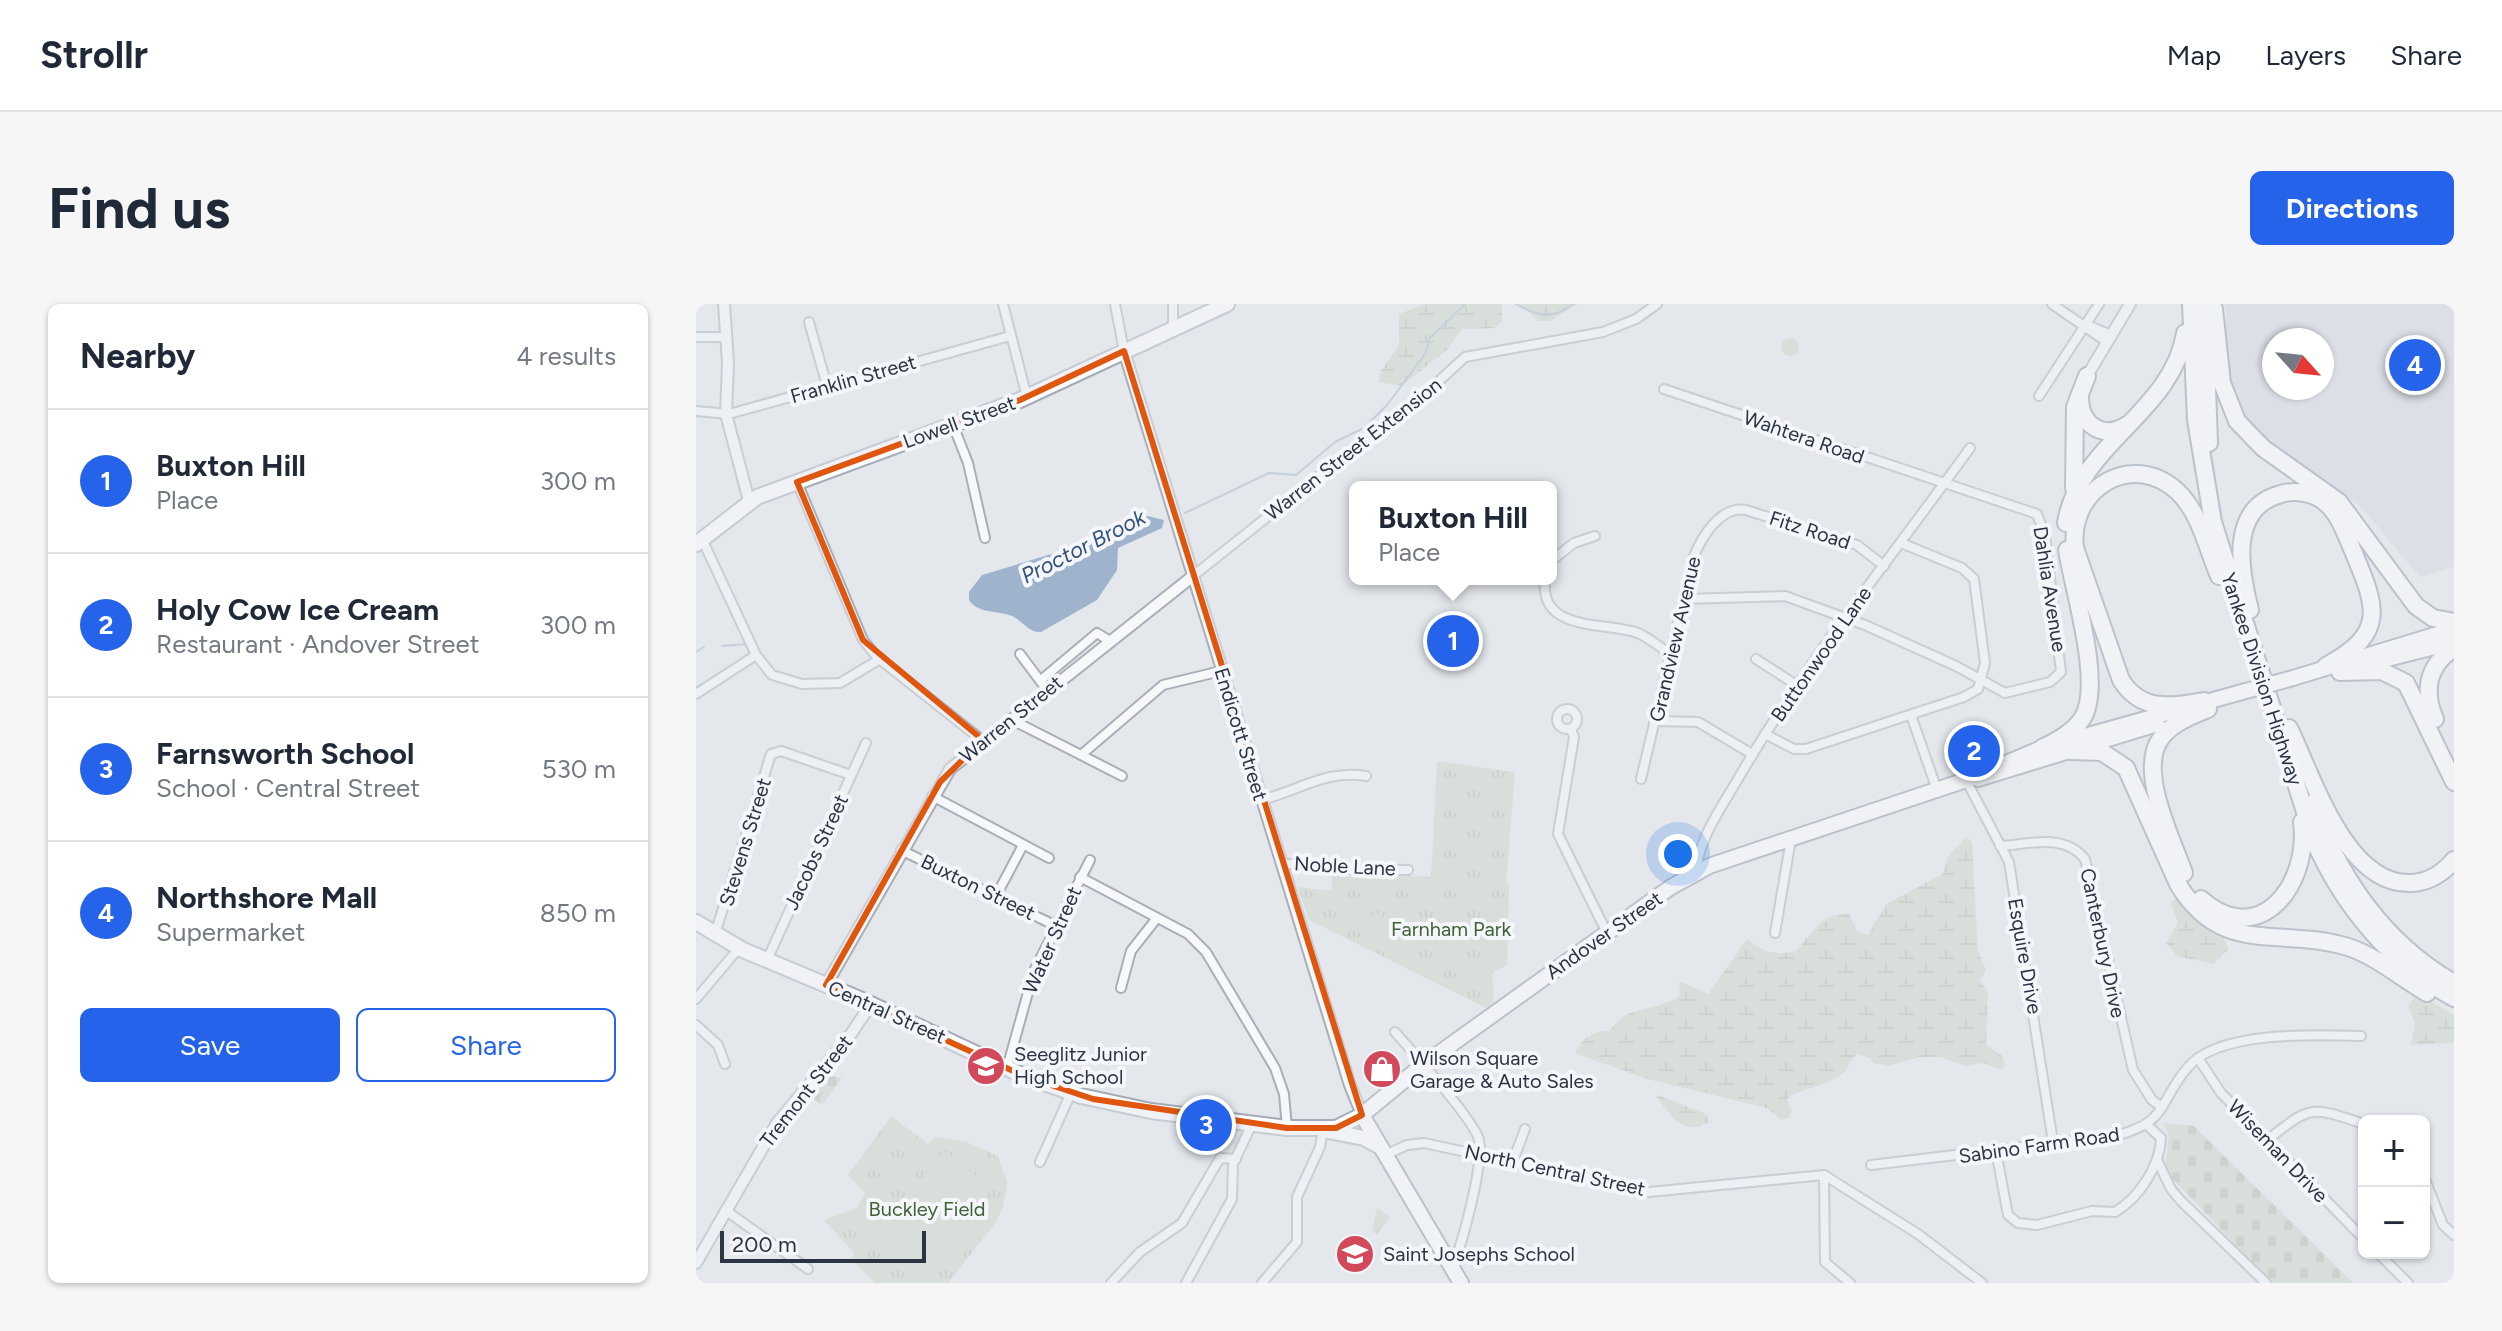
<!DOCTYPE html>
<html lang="en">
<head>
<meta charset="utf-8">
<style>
  body { margin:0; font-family:Figtree,sans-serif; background:#f6f6f7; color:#1f2937 }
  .controls { position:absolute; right:24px; bottom:24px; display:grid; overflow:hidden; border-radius:12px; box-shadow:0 2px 6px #0004 }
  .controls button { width:72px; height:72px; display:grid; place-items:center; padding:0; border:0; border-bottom:2px solid #e0e1e3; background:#fff; color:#1f2937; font:40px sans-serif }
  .compass { position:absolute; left:1566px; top:24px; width:72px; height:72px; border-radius:50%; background:#fff; box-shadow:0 2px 6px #0004; rotate:117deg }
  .scale { position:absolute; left:24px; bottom:20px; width:206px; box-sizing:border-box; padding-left:8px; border:4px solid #2b3445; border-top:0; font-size:22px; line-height:28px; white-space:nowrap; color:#2b3445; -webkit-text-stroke:6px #f4f6f9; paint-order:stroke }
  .you { position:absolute; left:982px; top:550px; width:28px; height:28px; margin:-20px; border:6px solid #fff; border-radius:50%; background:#1a73e8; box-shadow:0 0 0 12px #1a73e833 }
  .badge { display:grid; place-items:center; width:52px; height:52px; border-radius:50%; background:#2563eb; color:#fff; font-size:26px; font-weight:700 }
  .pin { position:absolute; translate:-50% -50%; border:4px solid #fff; box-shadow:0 2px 8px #0006 }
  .popup { position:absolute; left:653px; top:177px; width:208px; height:104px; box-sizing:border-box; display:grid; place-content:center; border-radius:12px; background:#fff; filter:drop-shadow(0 2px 6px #0005); font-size:26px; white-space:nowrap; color:#747a83 }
  .popup b { font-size:30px; color:#1f2937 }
  .popup::after { content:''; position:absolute; left:50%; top:100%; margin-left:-16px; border:16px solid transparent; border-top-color:#fff }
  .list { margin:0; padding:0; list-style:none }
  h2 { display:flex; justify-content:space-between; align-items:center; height:104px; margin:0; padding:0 32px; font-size:34px }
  h2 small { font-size:26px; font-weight:400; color:#747a83 }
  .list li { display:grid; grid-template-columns:52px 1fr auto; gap:24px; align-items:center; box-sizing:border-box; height:144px; padding:0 32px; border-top:2px solid #e0e1e3 }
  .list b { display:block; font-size:30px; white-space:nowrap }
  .list p { margin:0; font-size:26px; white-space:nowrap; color:#747a83 }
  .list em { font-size:26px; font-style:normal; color:#747a83 }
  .actions { display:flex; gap:16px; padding:24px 32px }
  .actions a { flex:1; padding:18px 0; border:2px solid #2563eb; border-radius:12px; text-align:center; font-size:28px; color:#2563eb }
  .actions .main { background:#2563eb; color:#fff }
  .map { position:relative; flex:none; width:1758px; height:979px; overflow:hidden; border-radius:12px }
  header { display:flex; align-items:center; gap:48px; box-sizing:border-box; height:112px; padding:0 40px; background:#fff; border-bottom:2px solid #e0e1e3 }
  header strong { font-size:38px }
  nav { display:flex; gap:44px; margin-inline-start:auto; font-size:28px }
  .intro { display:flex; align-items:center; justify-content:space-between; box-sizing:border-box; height:192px; padding:0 48px }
  h1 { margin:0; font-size:56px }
  .button { padding:20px 36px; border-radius:12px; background:#2563eb; color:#fff; font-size:28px; font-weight:700 }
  main { display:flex; gap:48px; padding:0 48px }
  aside { flex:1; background:#fff; border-radius:12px; box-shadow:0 2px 6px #0004 }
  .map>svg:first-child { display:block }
  .built { fill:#d2d6de; fill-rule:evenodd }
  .grass { fill:url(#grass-tufts) }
  .wetland { fill:url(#wetland-marsh) }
  .cemetery { fill:url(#cemetery-stones) }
  .pitch { fill:#c9d6c5 }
  .water { fill:#9fb4cc }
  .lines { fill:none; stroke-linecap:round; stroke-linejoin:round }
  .stream { stroke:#9fb4cc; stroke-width:2 }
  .minor-casing { stroke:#a9aeb7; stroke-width:12 }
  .tertiary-casing { stroke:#a9aeb7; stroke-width:14 }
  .primary-casing { stroke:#a3abb8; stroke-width:18 }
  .trunk-casing { stroke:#8b94a3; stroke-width:18 }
  .motorway-casing { stroke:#8b94a3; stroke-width:20 }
  .minor { stroke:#f7f8fa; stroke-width:8 }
  .tertiary { stroke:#f7f8fa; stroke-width:10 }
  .primary { stroke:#fff; stroke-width:14 }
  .trunk { stroke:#fff; stroke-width:14 }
  .motorway { stroke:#fff; stroke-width:16 }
  .trunk-bridge-casing { stroke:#8b94a3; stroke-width:18; stroke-linecap:butt }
  .trunk-bridge { stroke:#fff; stroke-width:14 }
  .marked { fill:none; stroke:#df570f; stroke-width:6; stroke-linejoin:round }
  .labels { text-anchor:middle; stroke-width:8; stroke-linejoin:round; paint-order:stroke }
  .street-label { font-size:20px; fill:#2b3445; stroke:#f4f6f9 }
  .park-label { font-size:20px; fill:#3f6138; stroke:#f4f6f9 }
  .poi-label { font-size:20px; fill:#2b3445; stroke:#f4f6f9; text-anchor:start }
  .water-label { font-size:22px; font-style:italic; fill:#34527a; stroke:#f4f6f9 }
</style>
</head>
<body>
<header>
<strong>Strollr</strong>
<nav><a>Map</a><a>Layers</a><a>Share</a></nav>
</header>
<div class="intro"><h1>Find us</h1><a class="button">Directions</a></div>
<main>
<aside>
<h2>Nearby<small>4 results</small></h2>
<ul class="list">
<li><span class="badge">1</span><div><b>Buxton Hill</b><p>Place</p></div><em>300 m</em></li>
<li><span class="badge">2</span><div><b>Holy Cow Ice Cream</b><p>Restaurant · Andover Street</p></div><em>300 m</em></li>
<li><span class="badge">3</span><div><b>Farnsworth School</b><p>School · Central Street</p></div><em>530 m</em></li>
<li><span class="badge">4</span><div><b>Northshore Mall</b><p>Supermarket</p></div><em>850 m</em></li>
</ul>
<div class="actions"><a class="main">Save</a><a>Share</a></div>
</aside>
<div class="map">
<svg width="1758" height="979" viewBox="0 0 1758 979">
  <defs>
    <pattern id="grass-tufts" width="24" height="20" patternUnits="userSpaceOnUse" patternTransform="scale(2)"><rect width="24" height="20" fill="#c9d6c5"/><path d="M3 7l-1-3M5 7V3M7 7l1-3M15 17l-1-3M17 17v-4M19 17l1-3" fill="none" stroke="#adb8ab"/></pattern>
    <pattern id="wetland-marsh" width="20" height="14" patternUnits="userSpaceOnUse" patternTransform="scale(2)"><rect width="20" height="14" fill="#c9d6c5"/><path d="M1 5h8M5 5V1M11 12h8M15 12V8" fill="none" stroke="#adb8ab"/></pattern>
    <pattern id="cemetery-stones" width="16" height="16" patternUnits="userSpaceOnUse" patternTransform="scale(2)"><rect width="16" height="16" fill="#c9d6c5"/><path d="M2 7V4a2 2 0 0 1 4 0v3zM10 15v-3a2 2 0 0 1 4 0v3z" fill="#adb8ab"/></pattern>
  </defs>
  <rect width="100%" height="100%" fill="#e4e7ec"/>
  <!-- built -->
  <path class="built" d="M1530,0H1758V263L1724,273L1664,202L1554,122L1540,97L1530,66ZM1578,36H1626V84H1578Z"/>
  <!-- grass -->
  <g class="grass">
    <path d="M741,457L819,468L810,580H813L811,661L796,669L798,699L790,704L613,616L602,583L635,587L637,568L735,573Z"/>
    <path d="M195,812L232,840L239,833L271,838L302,852L311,878L307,903L300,918L252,979H179L155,955L159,950L128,916L161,904L169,889L152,871Z"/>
    <path d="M681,904L694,913L681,930L676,927Z"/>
  </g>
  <!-- wetland -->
  <g class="wetland">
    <path d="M728,0H806V17L799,24L766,25L751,46L705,82L683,78L684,68L703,41V10Z"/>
    <path d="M823,0H882L854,17H843Z"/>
    <path d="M1271,532L1276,539L1282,647L1290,666L1284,677L1292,688L1290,740L1306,752L1309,760L1306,766L1287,759L1269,762L1245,753H1223L1193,762L1177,759L1174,754L1162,750C1153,755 1153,765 1146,770C1130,783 1101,785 1091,795L1096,807L1092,814L1085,816L1071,804L951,775L879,749C886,734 897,726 914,727C930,699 962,709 984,691L983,677L1012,690L1051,635C1068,648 1077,652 1100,647C1117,629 1125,608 1153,610L1161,627L1172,631L1190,600L1247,570L1252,552Z"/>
    <path d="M1480,594L1526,630L1533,645L1517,660L1481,652L1470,639L1482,619L1475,599Z"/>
    <path d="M1722,690L1758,711V739L1715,741L1719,719L1712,702Z"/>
    <path d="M962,791L1012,811L1013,818C985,833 976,811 960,793Z"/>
  </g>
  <!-- cemetery -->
  <g class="cemetery">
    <path d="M130,771L146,774L126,801L113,791Z"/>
    <path d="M1467,819L1498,822L1657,979H1576L1469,867L1473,831Z"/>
  </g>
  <!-- pitch -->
  <g class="pitch">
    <circle cx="1094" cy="43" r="9"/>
    <path d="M685,610L686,624L659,627L657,613Z"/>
    <path d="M248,847L296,884L225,977L177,940Z"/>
  </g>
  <!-- water -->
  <path class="water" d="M452,212L468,216L466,224L422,244L421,266L401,296L345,328C333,329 327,317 316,312C301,306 282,310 273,296V288L286,271L392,239Z"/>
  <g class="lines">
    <!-- stream -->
    <g class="stream">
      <path d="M820,0C842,12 855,17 877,0"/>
      <path d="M489,209L573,169L600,171L639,138L668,124L691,101L730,49L733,35L769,0"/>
      <path d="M26,342L50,340"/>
      <path d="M0,348L8,343"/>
    </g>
    <!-- minor casing -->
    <g class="minor-casing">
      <g id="minor">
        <path d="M307,0L331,93"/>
        <path d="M419,0L428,47"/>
        <path d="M477,0V24"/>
        <path d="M1356,0L1411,38"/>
        <path d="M113,18L131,82"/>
        <path d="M1391,21L1415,31"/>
        <path d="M0,33H30"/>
        <path d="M968,85L1341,210L1349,231L1365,368L1354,378L1309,389L1260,362L1169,321L1089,292L987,295"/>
        <path d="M1343,92L1403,0"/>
        <path d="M0,107L33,110L314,32"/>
        <path d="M257,121L272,159L289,234"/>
        <path d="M101,178L167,336L181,353L287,437"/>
        <path d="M6,235L60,351L76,371L106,380L144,379L184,355"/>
        <path d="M855,257L878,239L899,232"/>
        <path d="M497,272L683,124L718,100L769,53L907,28L940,15L961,0"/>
        <path d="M849,275C843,329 908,317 942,329C953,334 964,343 974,350"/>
        <path d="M324,350L351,386"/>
        <path d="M1060,355L1102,382"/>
        <path d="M345,376L401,329L414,337"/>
        <path d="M0,390L60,351"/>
        <circle cx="871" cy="415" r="10"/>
        <path d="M1215,411L1241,486"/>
        <path d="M314,415L385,451L467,381L525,367"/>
        <path d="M960,417L1002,418L1056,450"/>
        <path d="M875,425L878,433L862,530L911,629"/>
        <path d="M1069,430L1098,445H1110L1268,393L1282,385L1289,359L1278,275L1266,264L1205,239"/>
        <path d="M385,451L426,472"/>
        <path d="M945,475L997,255C1005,233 1025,201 1050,206L1161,241L1188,262"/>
        <path d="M1270,476L1313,558L1357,838"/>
        <path d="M236,492L353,554"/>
        <path d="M565,496C602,487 631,465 670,472"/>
        <path d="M1304,542C1335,540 1368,529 1389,555L1437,766L1456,796L1466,803"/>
        <path d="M205,546L358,621"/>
        <path d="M585,559L638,565L712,566"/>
        <path d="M1000,569C1002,537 1023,507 1039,480C1107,362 1194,255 1274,144"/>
        <path d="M384,573L492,630L510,648L579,764L588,790L591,824"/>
        <path d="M300,592L327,541"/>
        <path d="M1079,629L1095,535"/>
        <path d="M19,630L75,450L85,447L155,471"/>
        <path d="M71,656L170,439"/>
        <path d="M425,684L435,647L461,614"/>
        <path d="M0,695L43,644"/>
        <path d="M0,721L22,741L29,760"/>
        <path d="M699,728C715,746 779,817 783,836C788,862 766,938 757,964"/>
        <path d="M1502,754L1525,789L1668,935"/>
        <path d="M311,764L338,667L394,556"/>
        <path d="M1570,837C1615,802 1612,801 1668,820"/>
        <path d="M1300,847L1312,911L1322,919L1341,921L1396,907L1419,908C1443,894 1464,862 1465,834L1451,821"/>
        <path d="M689,851L711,841L728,839L953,888L1128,871L1222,930L1286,979"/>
        <path d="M1461,856L1475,885L1485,897L1570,979"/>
        <path d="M817,857L829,825"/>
        <path d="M344,858L375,789"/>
        <path d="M1175,861L1419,832C1473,818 1461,800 1492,763C1523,726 1620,731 1665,732"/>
        <path d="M1128,871L1129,958L1154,979"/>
        <path d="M1728,873L1747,921L1758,931"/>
        <path d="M29,906L112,965"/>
        <path d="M1682,949L1712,979"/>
        <path d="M415,979L444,948L486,919L524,854L540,855"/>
        <path d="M490,979L536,895L537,860L556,820"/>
        <path d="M566,979L601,938V893L624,843L627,825"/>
      </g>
    </g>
    <!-- tertiary casing -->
    <g class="tertiary-casing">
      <g id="tertiary">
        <path d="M28,0L32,59L30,110L53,197"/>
        <path d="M428,47L654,781L666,811"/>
        <path d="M1391,72L1434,0"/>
        <path d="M130,681L254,465L497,272"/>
        <path d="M0,959L81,819L153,733L175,700"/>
      </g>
    </g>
    <!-- primary casing -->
    <g class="primary-casing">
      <g id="primary">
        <path d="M0,240L61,193L324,96L531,0"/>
        <path d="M0,618L47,646L166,696L328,772L385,792L455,807L591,824H640L666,811"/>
        <path d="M632,827L668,834L683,842"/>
      </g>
    </g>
    <!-- trunk casing -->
    <g class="trunk-casing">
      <g id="trunk">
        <path d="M1660,363L1758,338"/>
        <path d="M1597,374L1758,325"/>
        <path d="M1282,475L1461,420"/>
        <path d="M765,979L666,811L728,760L975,583L1013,562L1270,476L1346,444L1546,388"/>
      </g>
    </g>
    <!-- motorway casing -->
    <g class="motorway-casing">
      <g id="motorway">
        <path d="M1495,0L1500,116L1517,218L1618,536C1647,602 1694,659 1758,694"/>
        <path d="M1508,0L1513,139"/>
        <path d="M1518,5L1526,79L1541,117L1567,144L1643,198L1720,302L1737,314L1758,318"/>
        <path d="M1384,95C1385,122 1408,136 1431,121"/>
        <path d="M1378,184L1379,103L1391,72"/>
        <path d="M1370,219C1383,139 1476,109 1489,29"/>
        <path d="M1554,306C1544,267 1532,204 1585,190C1598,186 1614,188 1626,196C1643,208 1649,229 1657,247C1681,304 1691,329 1630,362"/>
        <path d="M1644,368L1686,367L1710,379L1758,478"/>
        <path d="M1508,397C1475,403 1445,408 1425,376L1379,244C1372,185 1436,145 1482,188C1504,209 1511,244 1523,272"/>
        <path d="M1739,415C1727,387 1731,362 1758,344"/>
        <path d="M1593,424C1617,473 1650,583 1716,579C1734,578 1747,569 1758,556"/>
        <path d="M1346,444C1361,437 1376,429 1386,415C1408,382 1377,285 1371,246"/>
        <path d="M1375,447L1406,448L1430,464L1482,580C1526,654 1585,622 1652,643C1680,652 1705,674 1731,689"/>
        <path d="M1617,499C1642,573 1689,640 1758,679"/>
        <path d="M1488,569C1476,535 1441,466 1465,434C1476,419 1495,412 1512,405"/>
        <path d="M1505,595C1564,647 1614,580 1606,518"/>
      </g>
    </g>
    <!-- minor -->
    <use href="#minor" class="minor"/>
    <!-- tertiary -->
    <use href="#tertiary" class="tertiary"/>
    <!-- primary -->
    <use href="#primary" class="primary"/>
    <!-- trunk -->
    <use href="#trunk" class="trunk"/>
    <!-- motorway -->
    <use href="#motorway" class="motorway"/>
    <!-- trunk-bridge casing -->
    <g class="trunk-bridge-casing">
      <path id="trunk-bridge" d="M1546,388L1597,374"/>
    </g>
    <!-- trunk-bridge -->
    <use href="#trunk-bridge" class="trunk-bridge"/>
  </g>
  <!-- marked area -->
  <path d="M0 0H1758V979H0ZM428,47L666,811L640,824H591L397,795L328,772L130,681L244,478L287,436L167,336L101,178L324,96Z" fill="#e4e7ec" fill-opacity=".55" fill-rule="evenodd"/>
  <path class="marked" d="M428,47L666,811L640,824H591L397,795L328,772L130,681L244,478L287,436L167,336L101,178L324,96Z"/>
  <!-- icons -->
  <defs>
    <g id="school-disc" transform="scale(2)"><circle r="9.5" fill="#d1495b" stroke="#f4f6f9"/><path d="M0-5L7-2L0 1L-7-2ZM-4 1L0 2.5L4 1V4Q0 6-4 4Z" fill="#fff"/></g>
    <g id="shop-disc" transform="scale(2)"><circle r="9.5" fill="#d1495b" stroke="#f4f6f9"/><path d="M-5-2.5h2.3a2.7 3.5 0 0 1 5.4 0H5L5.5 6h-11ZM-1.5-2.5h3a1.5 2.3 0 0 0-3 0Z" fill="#fff"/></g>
  </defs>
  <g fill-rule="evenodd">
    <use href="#school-disc" x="290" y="762"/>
    <use href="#shop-disc" x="686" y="765"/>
    <use href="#school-disc" x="659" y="950"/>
  </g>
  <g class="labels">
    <!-- street labels -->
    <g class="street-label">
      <text transform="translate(157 75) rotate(-16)" y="7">Franklin Street</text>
      <text transform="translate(263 118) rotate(-20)" y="7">Lowell Street</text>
      <text transform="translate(1108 133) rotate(19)" y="7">Wahtera Road</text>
      <text transform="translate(657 145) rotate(-38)" y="7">Warren Street Extension</text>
      <text transform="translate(1114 226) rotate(18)" y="7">Fitz Road</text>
      <text transform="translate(1354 285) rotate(81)" y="7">Dahlia Avenue</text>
      <text transform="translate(979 335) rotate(-77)" y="7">Grandview Avenue</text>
      <text transform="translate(1125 350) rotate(-55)" y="7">Buttonwood Lane</text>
      <text transform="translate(1566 375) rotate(72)" y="7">Yankee Division Highway</text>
      <text transform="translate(315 415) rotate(-39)" y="7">Warren Street</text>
      <text transform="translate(545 430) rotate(73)" y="7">Endicott Street</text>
      <text transform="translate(49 538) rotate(-73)" y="7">Stevens Street</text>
      <text transform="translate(120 548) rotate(-65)" y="7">Jacobs Street</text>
      <text transform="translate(649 562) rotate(3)" y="7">Noble Lane</text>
      <text transform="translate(282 583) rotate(26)" y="7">Buxton Street</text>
      <text transform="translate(908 631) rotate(-35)" y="7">Andover Street</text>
      <text transform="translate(356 636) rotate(-66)" y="7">Water Street</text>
      <text transform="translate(1407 639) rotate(78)" y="7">Canterbury Drive</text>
      <text transform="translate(1329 652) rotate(80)" y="7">Esquire Drive</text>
      <text transform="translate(191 708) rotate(24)" y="7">Central Street</text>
      <text transform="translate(110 787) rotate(-52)" y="7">Tremont Street</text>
      <text transform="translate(1343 841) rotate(-8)" y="7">Sabino Farm Road</text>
      <text transform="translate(1582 847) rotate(46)" y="7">Wiseman Drive</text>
      <text transform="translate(859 866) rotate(12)" y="7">North Central Street</text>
    </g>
    <!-- park labels -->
    <g class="park-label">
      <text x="755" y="632">Farnham Park</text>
      <text x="231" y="912">Buckley Field</text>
    </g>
    <!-- poi labels -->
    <g class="poi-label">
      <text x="318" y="757">Seeglitz Junior<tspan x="318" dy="23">High School</tspan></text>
      <text x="714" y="761">Wilson Square<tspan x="714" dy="23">Garage &amp; Auto Sales</tspan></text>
      <text x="687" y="957">Saint Josephs School</text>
    </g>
    <!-- water labels -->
    <g class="water-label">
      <text transform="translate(387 242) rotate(-27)" y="8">Proctor Brook</text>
    </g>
  </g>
</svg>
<div class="controls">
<button>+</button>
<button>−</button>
</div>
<svg class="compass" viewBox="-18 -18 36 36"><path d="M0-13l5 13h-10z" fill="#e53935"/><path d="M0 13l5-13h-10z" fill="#747a83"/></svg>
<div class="scale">200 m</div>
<div class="you"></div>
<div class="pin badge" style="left:757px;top:337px">1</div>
<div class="popup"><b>Buxton Hill</b>Place</div>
<div class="pin badge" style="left:1278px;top:447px">2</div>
<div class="pin badge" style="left:510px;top:821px">3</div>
<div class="pin badge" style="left:1719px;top:61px">4</div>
</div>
</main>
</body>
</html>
